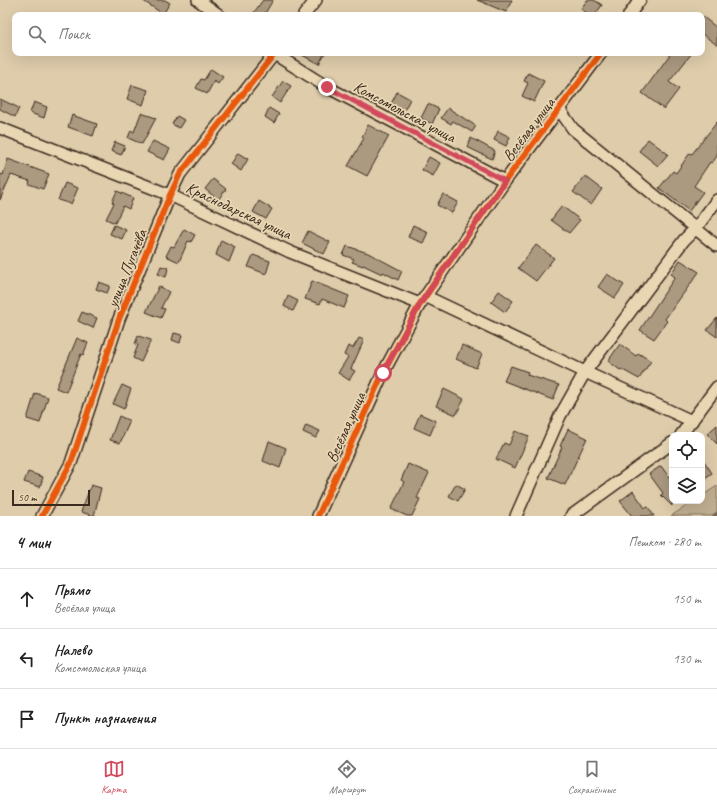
<!DOCTYPE html>
<html lang="ru">
<head>
<meta charset="utf-8">
<style>
  body { margin:0; font-family:Caveat,sans-serif; background:#f6f6f6; color:#222 }
  .controls { position:absolute; right:12px; bottom:12px; display:grid; overflow:hidden; border-radius:8px; box-shadow:0 4px 16px #0002 }
  .controls button { width:36px; height:36px; display:grid; place-items:center; padding:0; border:0; border-bottom:1px solid #e0e0e0; background:#fff; color:#222; font:20px sans-serif }
  .scale { position:absolute; left:12px; bottom:10px; width:78px; box-sizing:border-box; padding-left:4px; border:2px solid #3b2a1e; border-top:0; font-size:11px; line-height:14px; white-space:nowrap; color:#3b2a1e; -webkit-text-stroke:3px #e9d7b4; paint-order:stroke }
  .stop { position:absolute; width:12px; height:12px; margin:-9px; border:3px solid #d1495b; border-radius:50%; background:#fff }
  .stop.end { background:#d1495b; border-color:#fff; box-shadow:0 1px 4px #0008 }
  .list { margin:0; padding:0; list-style:none }
  h2 { display:flex; justify-content:space-between; align-items:center; height:52px; margin:0; padding:0 16px; font-size:17px }
  h2 small { font-size:13px; font-weight:400; color:#767676 }
  .list li { display:grid; grid-template-columns:26px 1fr auto; gap:12px; align-items:center; box-sizing:border-box; height:60px; padding:0 16px; border-top:1px solid #e0e0e0 }
  .list b { display:block; font-size:15px; white-space:nowrap }
  .list p { margin:0; font-size:13px; white-space:nowrap; color:#767676 }
  .list em { font-size:13px; font-style:normal; color:#767676 }
  .icon { flex:none; width:22px; height:22px; fill:none; stroke:currentColor; stroke-width:2; stroke-linecap:round; stroke-linejoin:round }
  .map { position:relative; flex:none; width:717px; height:516px; overflow:hidden }
  .search { position:absolute; background:#fff; box-shadow:0 4px 16px #0002; left:12px; right:12px; top:12px; height:44px; display:flex; align-items:center; gap:10px; box-sizing:border-box; padding:0 14px; border-radius:8px; color:#767676; font-size:15px }
  .sheet { height:232px; background:#fff }
  nav { display:flex; justify-content:space-around; align-items:center; box-sizing:border-box; height:56px; border-top:1px solid #e0e0e0; background:#fff; font-size:11px; color:#767676 }
  nav a { display:grid; justify-items:center; gap:2px }
  nav .on { color:#d1495b }
  .map>svg:first-child { display:block }
  .green { fill:#c0ae91; stroke:#7e6c58 }
  .lines { fill:none; stroke-linecap:round; stroke-linejoin:round }
  .stream { stroke:#72614d; stroke-width:3 }
  .building { fill:#ab9980; stroke:#3b2a1e }
  .street-casing { stroke:#3b2a1e; stroke-width:14 }
  .street { stroke:#e9d7b4; stroke-width:11 }
  .cycleway-casing { stroke:#e9d7b4; stroke-width:8 }
  .cycleway { stroke:#e8590c; stroke-width:6 }
  .route { stroke:#d1495b; stroke-width:5 }
  .labels { text-anchor:middle; stroke-width:3.5; stroke-linejoin:round; paint-order:stroke }
  .street-label { font-size:16px; fill:#3b2a1e; stroke:#e9d7b4 }
</style>
</head>
<body>
<div class="map">
<svg width="717" height="516" viewBox="0 0 717 516">
  <rect width="100%" height="100%" fill="#deccab"/>
  <filter id="ink" filterUnits="userSpaceOnUse"><feTurbulence type="fractalNoise" baseFrequency=".025" numOctaves="2"/><feDisplacementMap in="SourceGraphic" scale="8" xChannelSelector="R" yChannelSelector="G"/><feConvolveMatrix kernelMatrix="1 2 1 2 8 2 1 2 1" color-interpolation-filters="sRGB"/></filter>
  <g filter="url(#ink)">
    <!-- green -->
    <path class="green" d="M717,486V516H671L694,501H702V496Z"/>
    <g class="lines">
      <!-- stream -->
      <path class="stream" d="M714,516L717,513"/>
    </g>
    <!-- building -->
    <g class="building">
      <path d="M142,0H165L170,3L163,14Z"/>
      <path d="M263,0H273L264,15H252Z"/>
      <path d="M477,0H512L506,12Z"/>
      <path d="M587,0H594L602,5L595,15H590L581,9Z"/>
      <path d="M702,16L717,28V45L702,34Z"/>
      <path d="M298,53H325L319,64Z"/>
      <path d="M671,53H692L669,82L679,89L664,109L642,93Z"/>
      <path d="M211,69L223,77L218,84L214,81L207,94L196,88L201,79L204,80Z"/>
      <path d="M528,73L544,81L534,102L522,96L528,83L524,81Z"/>
      <path d="M283,81L291,86L280,103L272,97Z"/>
      <path d="M132,85L148,90L143,105L127,99Z"/>
      <path d="M397,92L410,99L403,113L390,106Z"/>
      <path d="M0,99L19,108L15,117L0,109Z"/>
      <path d="M34,102L47,107L44,118L30,113Z"/>
      <path d="M428,104L439,109L432,124L421,118Z"/>
      <path d="M269,108L279,114L274,123L265,117Z"/>
      <path d="M448,108L476,126L472,132L453,121L451,124L441,118Z"/>
      <path d="M141,113L156,118L142,144L128,138L131,130L134,132Z"/>
      <path d="M72,115L97,124L93,136L68,127Z"/>
      <path d="M177,116L184,120L179,128L172,124Z"/>
      <path d="M717,122V156L712,163L710,162L694,186L703,192L689,211L659,188L673,171L676,173L690,153L692,154Z"/>
      <path d="M368,125L389,136L367,176L348,166L364,138L362,137Z"/>
      <path d="M498,131L510,137L506,146L494,140Z"/>
      <path d="M471,138L495,151L492,159L467,147Z"/>
      <path d="M648,139L668,154L658,166L639,151Z"/>
      <path d="M153,141L170,149L164,160L147,152Z"/>
      <path d="M115,142L125,146L121,155L111,151Z"/>
      <path d="M238,153L248,159L241,171L231,164Z"/>
      <path d="M429,157L440,163L433,176L422,170Z"/>
      <path d="M8,159L49,174L43,189L29,184L30,181L11,175L0,200V174L3,175Z"/>
      <path d="M585,176L602,189L591,205L573,192Z"/>
      <path d="M213,179L226,189L218,200L205,189Z"/>
      <path d="M65,183L78,188L71,204L58,200Z"/>
      <path d="M117,191L133,198L129,209L123,206L115,223L106,219L114,203L112,202Z"/>
      <path d="M443,194L458,202L452,213L437,205Z"/>
      <path d="M259,201L272,209L266,219L253,212Z"/>
      <path d="M562,206L580,220L569,233L551,220Z"/>
      <path d="M114,225L126,230L122,239L110,234Z"/>
      <path d="M413,225L428,232L423,243L408,237Z"/>
      <path d="M184,229L195,235L191,242L188,241L179,262L166,256L171,246L174,247Z"/>
      <path d="M308,231L330,242L324,254L302,243Z"/>
      <path d="M221,240L235,247L229,262L216,255Z"/>
      <path d="M536,245L554,258L536,281L518,268Z"/>
      <path d="M347,246L368,253L402,271L398,280L383,272L382,274L363,265V266L352,262L354,259L343,255Z"/>
      <path d="M253,255L270,261L266,274L248,267Z"/>
      <path d="M680,260L699,272L665,319L667,321L654,339L640,330L675,277L671,274Z"/>
      <path d="M161,266L168,268L166,277L158,274Z"/>
      <path d="M607,274L624,285L615,298L598,287Z"/>
      <path d="M312,281L349,296L344,308L322,299L320,304L305,299Z"/>
      <path d="M99,282L110,286L107,293L96,289Z"/>
      <path d="M159,286L169,292L161,308L165,309L161,318L146,312Z"/>
      <path d="M499,291L513,301L505,312L491,302Z"/>
      <path d="M288,296L298,301L293,311L284,306Z"/>
      <path d="M82,312L97,318L93,328L78,321Z"/>
      <path d="M717,318V337L707,330Z"/>
      <path d="M174,333L182,335L180,343L172,340Z"/>
      <path d="M138,336L151,340L141,362L133,358L138,345L135,344Z"/>
      <path d="M77,338L88,343L83,355L81,354L66,392L56,388Z"/>
      <path d="M359,338L364,340L351,369L355,371L349,380L338,373L348,357L344,355L348,346L353,348Z"/>
      <path d="M620,344L636,356L638,353L651,361L639,379L621,369L620,370L608,361Z"/>
      <path d="M462,345L482,354L476,368L456,359Z"/>
      <path d="M511,366L528,372L527,375L559,385L553,400L504,381Z"/>
      <path d="M122,385L131,389L124,409L113,404Z"/>
      <path d="M444,389L464,399L456,415L436,406Z"/>
      <path d="M35,393L48,397L40,423L27,419Z"/>
      <path d="M420,414L436,421L430,435L414,428Z"/>
      <path d="M119,416L130,421L120,443L110,440Z"/>
      <path d="M306,425L320,431L316,438L303,432Z"/>
      <path d="M717,425V444L707,434Z"/>
      <path d="M568,429L587,438L565,485L548,478L562,447L560,446Z"/>
      <path d="M515,431L529,436L515,468L496,459L504,443L509,445Z"/>
      <path d="M269,441L286,448L280,468L263,461Z"/>
      <path d="M702,458L712,473L702,480Z"/>
      <path d="M408,464L429,473L417,498L420,499L412,516H407L391,509L404,482L401,480Z"/>
      <path d="M661,466L672,481V506L661,495L663,493L649,474Z"/>
      <path d="M28,472L43,477L40,487L24,482Z"/>
      <path d="M456,484L465,489L458,501L449,496Z"/>
      <path d="M91,485L101,488L94,516L81,512Z"/>
      <path d="M633,491L645,508L648,507L654,516H632L620,501Z"/>
    </g>
    <g class="lines">
      <!-- street casing -->
      <g class="street-casing">
        <g id="street">
          <path d="M198,0L219,15"/>
          <path d="M304,15L316,0"/>
          <path d="M629,15L640,0"/>
          <path d="M273,53L327,87L505,181"/>
          <path d="M559,109L573,129L717,246"/>
          <path d="M0,128L170,195L290,252L420,304"/>
          <path d="M425,296L585,372L692,421"/>
          <path d="M681,435L717,387"/>
          <path d="M42,516L71,463L119,319L170,195L180,174L275,53"/>
          <path d="M318,516L383,373L420,304L505,181L601,53"/>
          <path d="M516,516L560,416L585,372L684,240L696,228L717,200"/>
          <path d="M571,516L672,443"/>
        </g>
      </g>
      <!-- street -->
      <use href="#street" class="street"/>
      <!-- cycleway casing -->
      <g class="cycleway-casing">
        <g id="cycleway">
          <path d="M42,516L71,463L119,319L170,195L180,174L275,53"/>
          <path d="M318,516L383,373L420,304L505,181L601,53"/>
        </g>
      </g>
      <!-- cycleway -->
      <use href="#cycleway" class="cycleway"/>
    </g>
  </g>
  <g class="lines" filter="url(#ink)">
    <!-- route -->
    <path class="route" d="M327,87L505,181L420,304L383,373"/>
  </g>
  <g class="labels">
    <!-- street labels -->
    <g class="street-label">
      <text transform="translate(405 111) rotate(28)" y="6">Комсомольская улица</text>
      <text transform="translate(528 129) rotate(-53)" y="6">Весёлая улица</text>
      <text transform="translate(239 210) rotate(25)" y="6">Краснодарская улица</text>
      <text transform="translate(126 268) rotate(-68)" y="6">улица Пугачёва</text>
      <text transform="translate(345 427) rotate(-66)" y="6">Весёлая улица</text>
    </g>
  </g>
</svg>
<div class="controls">
<button><svg class="icon" aria-label="locate" viewBox="0 0 24 24"><circle cx="12" cy="12" r="6"/><path d="M12 2v4M12 18v4M2 12h4M18 12h4"/></svg></button>
<button><svg class="icon" aria-label="layers" viewBox="0 0 24 24"><path d="M12 4l9 5-9 5-9-5zM3 14l9 5 9-5"/></svg></button>
</div>
<div class="scale">50 m</div>
<div class="stop" style="left:383px;top:373px"></div>
<div class="stop end" style="left:327px;top:87px"></div>
<div class="search"><svg class="icon" aria-label="search" viewBox="0 0 24 24"><circle cx="10" cy="10" r="6"/><path d="M15 15l6 6"/></svg>Поиск</div>
</div>
<section class="sheet">
<h2>4 мин<small>Пешком · 280 m</small></h2>
<ul class="list">
<li><svg class="icon" aria-label="ahead" viewBox="0 0 24 24"><path d="M12 20V5M6 11l6-6 6 6"/></svg><div><b>Прямо</b><p>Весёлая улица</p></div><em>150 m</em></li>
<li><svg class="icon" aria-label="left" viewBox="0 0 24 24"><path d="M17 20v-9H6M10 6l-5 5 5 5"/></svg><div><b>Налево</b><p>Комсомольская улица</p></div><em>130 m</em></li>
<li><svg class="icon" aria-label="arrive" viewBox="0 0 24 24"><path d="M6 21V4h12l-3 4 3 4H6"/></svg><div><b>Пункт назначения</b></div></li>
</ul>
</section>
<nav>
<a class="on"><svg class="icon" aria-label="map" viewBox="0 0 24 24"><path d="M3 6l6-2 6 2 6-2v14l-6 2-6-2-6 2zM9 4v14M15 6v14"/></svg>Карта</a>
<a><svg class="icon" aria-label="directions" viewBox="0 0 24 24"><path d="M12 3l9 9-9 9-9-9zM9 14v-3h6M13 9l2 2-2 2"/></svg>Маршрут</a>
<a><svg class="icon" aria-label="saved" viewBox="0 0 24 24"><path d="M7 4h10v16l-5-4-5 4z"/></svg>Сохранённые</a>
</nav>
</body>
</html>
